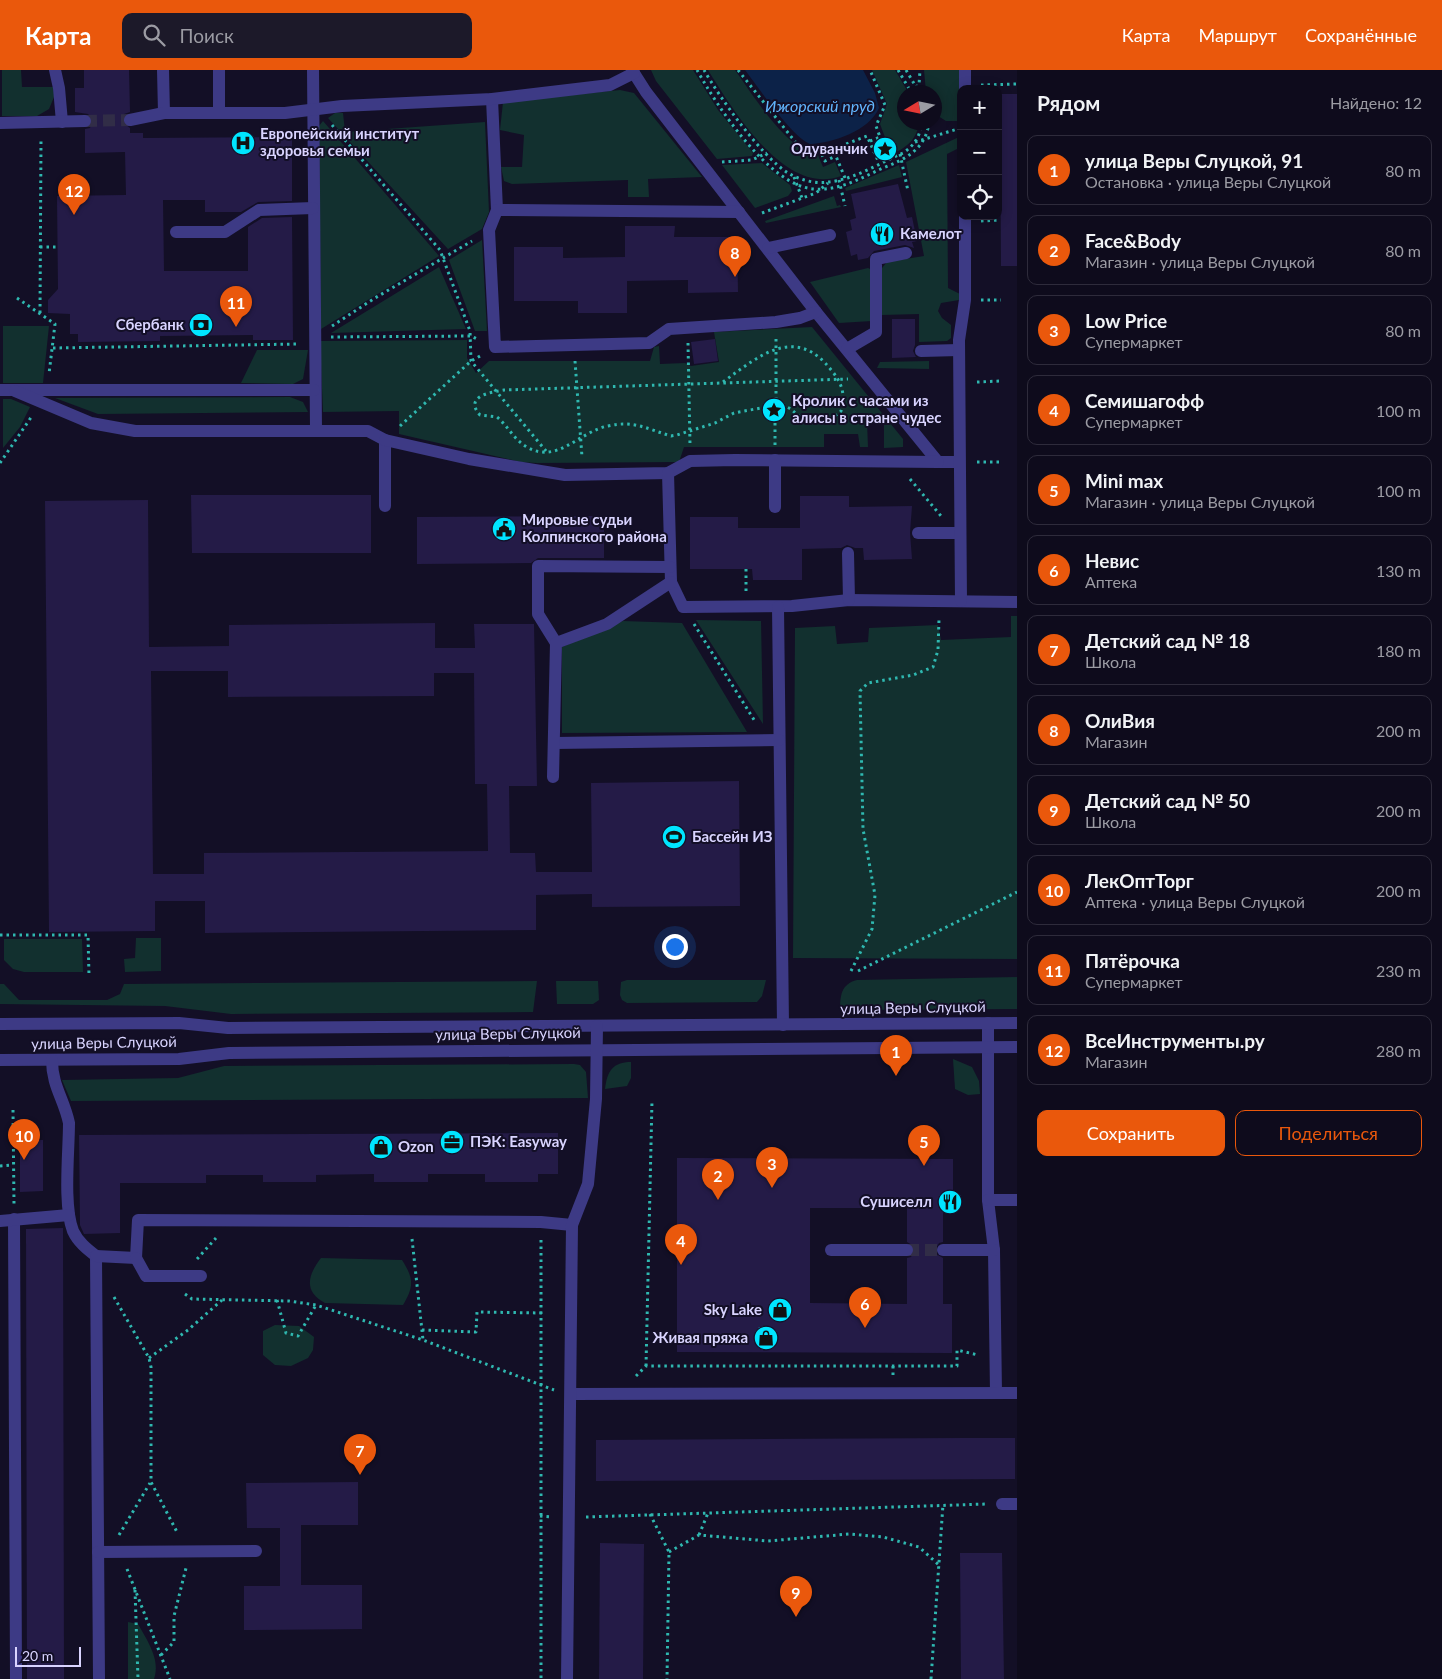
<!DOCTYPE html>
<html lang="ru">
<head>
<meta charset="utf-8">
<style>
  body { margin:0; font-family:Lato,sans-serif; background:#1c1929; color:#f1f3f6 }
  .controls { position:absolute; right:15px; top:15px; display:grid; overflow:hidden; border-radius:10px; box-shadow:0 2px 12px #0003 }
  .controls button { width:45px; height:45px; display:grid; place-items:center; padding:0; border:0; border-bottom:1px solid #2e2b3b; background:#0e0b1c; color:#f1f3f6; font:25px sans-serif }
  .compass { position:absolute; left:897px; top:15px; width:45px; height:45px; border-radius:50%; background:#0e0b1c; box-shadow:0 2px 12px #0003; rotate:260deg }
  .scale { position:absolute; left:15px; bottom:12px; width:66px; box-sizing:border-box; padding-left:5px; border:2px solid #d9d4ff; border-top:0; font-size:14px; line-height:18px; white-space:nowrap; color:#d9d4ff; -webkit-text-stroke:4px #130f26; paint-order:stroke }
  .you { position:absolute; left:674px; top:876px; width:18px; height:18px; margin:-12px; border:4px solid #fff; border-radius:50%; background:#1a73e8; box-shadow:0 0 0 8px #1a73e833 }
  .badge { display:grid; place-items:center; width:32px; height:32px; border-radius:50%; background:#ea580c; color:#fff; font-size:16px; font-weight:700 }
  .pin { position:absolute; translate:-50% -41px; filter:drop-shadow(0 1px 2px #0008) }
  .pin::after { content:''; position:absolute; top:26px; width:18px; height:15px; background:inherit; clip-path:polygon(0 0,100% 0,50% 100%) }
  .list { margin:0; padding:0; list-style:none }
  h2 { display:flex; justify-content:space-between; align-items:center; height:65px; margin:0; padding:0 20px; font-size:21px }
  h2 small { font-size:16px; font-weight:400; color:#9b9ba3 }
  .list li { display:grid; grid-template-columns:32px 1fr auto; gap:15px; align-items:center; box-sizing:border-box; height:70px; margin:0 10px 10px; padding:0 10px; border:1px solid #2e2b3b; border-radius:10px }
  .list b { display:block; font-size:19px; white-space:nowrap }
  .list p { margin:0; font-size:16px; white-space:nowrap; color:#9b9ba3 }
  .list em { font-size:16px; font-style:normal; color:#9b9ba3 }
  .actions { display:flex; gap:10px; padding:15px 20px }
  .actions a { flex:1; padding:11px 0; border:1px solid #ea580c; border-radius:10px; text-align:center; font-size:18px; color:#ea580c }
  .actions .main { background:#ea580c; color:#fff }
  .icon { flex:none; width:28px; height:28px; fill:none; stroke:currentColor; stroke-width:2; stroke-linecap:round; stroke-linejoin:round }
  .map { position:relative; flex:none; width:1017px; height:1609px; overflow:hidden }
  header { display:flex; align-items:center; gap:30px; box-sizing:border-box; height:70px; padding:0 25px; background:#ea580c; color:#fff }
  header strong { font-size:24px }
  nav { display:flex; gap:28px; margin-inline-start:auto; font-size:18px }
  .search { width:350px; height:45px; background:#1c1929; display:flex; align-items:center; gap:12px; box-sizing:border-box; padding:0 18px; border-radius:10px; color:#9b9ba3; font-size:19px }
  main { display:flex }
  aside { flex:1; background:#0e0b1c }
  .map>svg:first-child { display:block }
  .green { fill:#12302f }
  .water { fill:#0c2248 }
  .building { fill:#241b47; fill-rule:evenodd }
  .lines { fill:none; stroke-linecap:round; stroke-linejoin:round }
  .minor-tunnel { stroke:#312d47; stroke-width:12; stroke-dasharray:12 6; stroke-linecap:butt }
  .path { stroke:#2fb8b0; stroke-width:3; stroke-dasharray:2.5 4; stroke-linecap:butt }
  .minor { stroke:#3d3a85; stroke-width:12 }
  .labels { text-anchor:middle; stroke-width:4; stroke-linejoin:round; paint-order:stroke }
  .poi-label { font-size:15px; font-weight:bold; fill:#d9d4ff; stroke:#130f26; text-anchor:start }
  .street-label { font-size:15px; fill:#d9d4ff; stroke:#130f26 }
  .water-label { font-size:16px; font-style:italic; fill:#62b6ff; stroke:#130f26 }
</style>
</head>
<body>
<header>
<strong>Карта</strong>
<div class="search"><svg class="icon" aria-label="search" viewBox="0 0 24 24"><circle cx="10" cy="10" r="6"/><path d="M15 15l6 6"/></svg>Поиск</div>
<nav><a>Карта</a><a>Маршрут</a><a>Сохранённые</a></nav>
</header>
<main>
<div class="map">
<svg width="1017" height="1609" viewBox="0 0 1017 1609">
  <rect width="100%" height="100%" fill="#130f26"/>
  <!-- green -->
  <g class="green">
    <path d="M2,0H21L22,17H54V27L49,39L37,46H2Z"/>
    <path d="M651,0H693L718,40L753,83L752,86L717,89L656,11Z"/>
    <path d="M708,0H735C751,22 789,84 817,83L823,97L835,92L841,106C785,127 733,40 708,0Z"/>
    <path d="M872,0H895L908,22H904V52L919,53C916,75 899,81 881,89L874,75L886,70L880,54L887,34Z"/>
    <path d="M924,0H962L961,51H946L935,44L934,22H926Z"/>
    <path d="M620,20L634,23L702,107L648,109L649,127H628V110L512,114L504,111L501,97H522L524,65L500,60L503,32Z"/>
    <path d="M335,43H343L345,62L485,52L489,142L482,159L448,179L328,48Z"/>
    <path d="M323,51L439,186L321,259L319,56Z"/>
    <path d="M961,66V77L947,84L948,218L960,224L959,230L941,233L938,241L942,248L951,255V268L947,271L919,272V244L882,245V198L887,192L924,186L906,92Z"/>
    <path d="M762,93L790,115L792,121L788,126L755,138L722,95Z"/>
    <path d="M899,95L902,107L846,121L845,118Z"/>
    <path d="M834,126L837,136L840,135L841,137L766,153L765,151Z"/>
    <path d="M482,170L487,261H475L449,190Z"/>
    <path d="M439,197L466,259L331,263Z"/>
    <path d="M868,198L870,199L872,251L839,253L810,212Z"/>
    <path d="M3,256H49L43,313H3Z"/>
    <path d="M812,257L903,369V377L884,378V352H867L868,377H860L858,364H824V377H684L679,392L537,393L521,392L399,364V341L323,342L320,271L467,270V288L476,303L489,291H650L654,277L659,276L660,294L685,293L691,296L719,292L714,262Z"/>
    <path d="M257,280H308L303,309L293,314L241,313Z"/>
    <path d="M929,291V299L877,298L880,292Z"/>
    <path d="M290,327L303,332L308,342L98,344L55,328Z"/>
    <path d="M3,329H11L30,337L20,357L3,378Z"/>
    <path d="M1011,546H1017V889L793,888L795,558L835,556L837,574L868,572L869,558L938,555L941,570L1011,567Z"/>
    <path d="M696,550L761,551L763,654Z"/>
    <path d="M623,551L682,553L747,662L562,663V577Z"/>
    <path d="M136,868H161V901L125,902L124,889L135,888Z"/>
    <path d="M4,869H82L83,902H24L13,899L4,890Z"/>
    <path d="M1017,907V939L840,940C840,926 841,914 857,910Z"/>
    <path d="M627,910H766L762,926L757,932L627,933L622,930L620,925L621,912Z"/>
    <path d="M537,911L533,942L231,944L165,936L0,934V914H4L19,930H107L120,924L124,914Z"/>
    <path d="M556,911H598L599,930L593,934H557Z"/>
    <path d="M953,989L972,997L979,1011L980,1024L968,1025L955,1019Z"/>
    <path d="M631,992V1008L627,1016L605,1019C607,1001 613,992 631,992Z"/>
    <path d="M574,994L580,995L586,1002L588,1028L71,1031L62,1010L178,1008L224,996Z"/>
    <path d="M321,1188L402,1190C414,1209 414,1216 403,1235L325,1233C303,1221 308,1205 321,1188Z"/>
    <path d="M275,1255L299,1256L314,1267L313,1280L308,1288L291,1296L275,1295L263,1285V1261Z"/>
    <path d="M128,1552L138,1554C147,1570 161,1590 154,1609H128Z"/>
  </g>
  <!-- water -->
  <path class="water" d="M745,0H863L875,23L879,38C869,61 833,73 810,74C792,67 758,17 745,0Z"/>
  <!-- building -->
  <g class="building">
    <path d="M84,0H129L130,42L124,44L122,52L130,58V63H143V68L292,67V131L258,132L241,142H205V130H163L164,201H248V157L262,148L292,147L293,270H253V265L160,266V271L78,272V264H70V244L48,243V230L58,219L57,126L126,125L125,82L85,83V59L90,58L93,50L88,44L75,42V18H84Z"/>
    <path d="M1000,24H1017V196H1001Z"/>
    <path d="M898,114L907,148L912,147L917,171L912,172L914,178L905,175L874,181L868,188L858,190L857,184L851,186L846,162L852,160L850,150L856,148L851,124Z"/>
    <path d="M625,156H675L674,167H737L738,222L688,223V210L627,211V243H578V231H514V177H563V188L625,187Z"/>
    <path d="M892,249H915V275L913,281L916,287L892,288Z"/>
    <path d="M715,269L718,291L694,294L691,272Z"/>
    <path d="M191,425H371V483H192Z"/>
    <path d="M800,426H849V437L912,436L910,463L912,489L864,490L863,478H855L847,475L841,478L802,479V510H753L752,499H690V447H738V458H800Z"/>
    <path d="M148,430L149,577L229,576V555L435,553V578H475L474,554H534L537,716H509L510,783H535L536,802H592L591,713L739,711L740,836L592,837V824L536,825V860L205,863V831H155V861L49,862L45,431ZM151,601H228V627L434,626V603H474L475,714H487L488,781L204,783V804H153Z"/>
    <path d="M604,446V488H538L531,493L417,494V447Z"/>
    <path d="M558,1063V1104H538V1112H485V1104H428V1112H374V1104L316,1105V1112H263V1105H206V1113H120V1163L84,1164L80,1155L79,1065Z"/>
    <path d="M20,1070H43V1121L20,1122Z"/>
    <path d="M677,1088L953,1089V1136H943V1172L939,1173L935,1180L936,1184L943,1188V1234H952V1283L677,1282ZM810,1138H907V1172L914,1176L915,1180L911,1187L907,1188V1234L810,1233Z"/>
    <path d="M63,1158L64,1609H27L26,1159Z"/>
    <path d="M961,1368H1015V1409L596,1411V1370Z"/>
    <path d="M358,1412V1455H301V1515H362V1559L244,1560V1516H280V1458H247L246,1413Z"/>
    <path d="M600,1473L644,1474L643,1609H599Z"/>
    <path d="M960,1483H1002L1004,1609H961Z"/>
  </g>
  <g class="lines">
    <!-- minor-tunnel -->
    <g class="minor-tunnel">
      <path d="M85,51L130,50"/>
      <path d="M907,1180H943"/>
    </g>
    <!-- path -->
    <g class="path">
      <path d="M697,0C717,36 769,116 814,119C839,121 861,108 883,98C906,89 926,79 929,52"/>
      <path d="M704,0C720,28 761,86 788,103C800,110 815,114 828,112C853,110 880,93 903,83C915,75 920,66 922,52"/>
      <path d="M738,0L797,74L808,81H820L825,91L836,86"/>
      <path d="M898,0L911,22"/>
      <path d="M906,0L919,22"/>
      <path d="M981,15L1017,14"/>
      <path d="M910,20L919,15L920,0"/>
      <path d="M332,55L440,180L470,261L471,291L546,381"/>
      <path d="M998,70H1000"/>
      <path d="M870,71L880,67L876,56L885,35L870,0"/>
      <path d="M915,72L961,58"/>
      <path d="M900,84L908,121"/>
      <path d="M722,92L752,90L767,83"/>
      <path d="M794,107L802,128"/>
      <path d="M845,108L833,79L867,66L879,93"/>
      <path d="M839,110L845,136"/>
      <path d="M762,143L816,123L828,113"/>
      <path d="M981,151L1000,150"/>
      <path d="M40,177H58"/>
      <path d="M17,228L55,254L49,304"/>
      <path d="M981,230H1001"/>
      <path d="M40,243L41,69"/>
      <path d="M332,256L375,228L472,171"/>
      <path d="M331,267L471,266L479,270"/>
      <path d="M688,273L690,375"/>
      <path d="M53,278L299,274"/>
      <path d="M575,291L582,387"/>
      <path d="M723,312C760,285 796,254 832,301C842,313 846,326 841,341C831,351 813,355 800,347C794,342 791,338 784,336"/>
      <path d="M977,312L1001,311"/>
      <path d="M776,330V268"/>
      <circle cx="775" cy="339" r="9"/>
      <path d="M766,337L734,343L715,353L677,365L671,366C647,359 634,350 608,356C580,361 557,395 527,377C514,370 508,356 497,347L480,345C463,326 492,322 504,320L848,309"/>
      <path d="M400,356L471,291L482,285"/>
      <path d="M775,375V348"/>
      <path d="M977,392H1002"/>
      <path d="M0,393L32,346"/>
      <path d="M910,409L941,446"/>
      <path d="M746,521V499"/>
      <path d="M694,554L756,653"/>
      <path d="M0,865H88L89,906"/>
      <path d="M851,901L872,859L875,825L863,759L860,621L868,613L913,605L933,597L938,580L939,549"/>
      <path d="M858,901L1017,822"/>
      <path d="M13,1040L14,1134"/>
      <path d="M0,1096L13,1095"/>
      <path d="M412,1169L423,1270"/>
      <path d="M541,1170V1609"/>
      <path d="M197,1189L216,1168"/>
      <path d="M185,1224L192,1229L289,1231L316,1235L423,1270L554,1320"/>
      <path d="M114,1227L149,1288L151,1297V1412L178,1464"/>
      <path d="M277,1230L286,1263L298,1266L316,1235"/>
      <path d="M422,1260L476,1262L477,1242L542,1243"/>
      <path d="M149,1288L188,1260L222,1230"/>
      <path d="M646,1296L652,1030"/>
      <path d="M893,1296V1307"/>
      <path d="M636,1306L646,1296H957V1280L978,1285"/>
      <path d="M650,1444L669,1482L667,1609"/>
      <path d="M540,1446L552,1447"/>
      <path d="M586,1447L987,1434"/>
      <path d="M119,1465L150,1413"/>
      <path d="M699,1465L708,1443"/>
      <path d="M669,1482L699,1465L768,1471L849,1464L883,1467L919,1477L939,1495"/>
      <path d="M127,1499L170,1609"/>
      <path d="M135,1520L138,1609"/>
      <path d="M161,1585L174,1572V1546L186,1498"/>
      <path d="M931,1609L943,1434"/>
    </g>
    <!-- minor -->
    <g class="minor">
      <path d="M55,0L59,18L62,52"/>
      <path d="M163,0L164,43"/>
      <path d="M219,0V43"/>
      <path d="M313,0L316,360"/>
      <path d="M632,0L646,22L816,242L938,392H959"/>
      <path d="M965,19V0"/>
      <path d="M492,29L497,140"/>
      <path d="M130,50L164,43H285L342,36L492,29L610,15L634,3"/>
      <path d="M0,53L85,51"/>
      <path d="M739,142L497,140L489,160L495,277L649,273L669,259L776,252L800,248L816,242"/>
      <path d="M176,162H225L259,140L313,138"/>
      <path d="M768,178L830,165"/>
      <path d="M847,279L876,262V189L906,183"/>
      <path d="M921,281L959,280"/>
      <path d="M0,320H314"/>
      <path d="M15,321L91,353L135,361H368L385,370V436"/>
      <path d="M385,370L469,389L565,405L668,403L690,391L735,390L938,392"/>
      <path d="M668,403L671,512L683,537L792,536L849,530L1017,532"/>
      <path d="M775,437V390"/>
      <path d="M918,463H960"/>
      <path d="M848,483L849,530"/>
      <path d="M961,531L959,270L965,230V146"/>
      <path d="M778,537L783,955"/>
      <path d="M556,573L538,544V496L670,497"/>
      <path d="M554,673L779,670"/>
      <path d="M553,707L556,573L607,554L671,512"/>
      <path d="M988,953V1130L994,1180L996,1323"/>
      <path d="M0,954L179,953L228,958L1017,953"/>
      <path d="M0,990L179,989L229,983L1017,977"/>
      <path d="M52,990C52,1016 64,1029 69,1053C69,1082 63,1135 73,1161C78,1172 87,1179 96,1186L99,1609"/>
      <path d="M988,1130H1017"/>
      <path d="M14,1149L16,1609"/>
      <path d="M0,1151L69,1145"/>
      <path d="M831,1180H907"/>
      <path d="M943,1180H994"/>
      <path d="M96,1186L136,1188L138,1150L541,1152L572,1155"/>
      <path d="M136,1188L146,1206H201"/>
      <path d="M571,1324L1017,1323"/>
      <path d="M1002,1434H1017"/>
      <path d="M98,1482L256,1481"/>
      <path d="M567,1609L572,1155L588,1114L596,1029L597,956"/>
    </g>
  </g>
  <!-- icons -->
  <defs>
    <g id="hospital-disc" transform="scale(1.25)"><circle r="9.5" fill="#00e5ff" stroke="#130f26"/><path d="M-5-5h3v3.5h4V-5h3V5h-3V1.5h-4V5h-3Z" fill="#111"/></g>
    <g id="sight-disc" transform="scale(1.25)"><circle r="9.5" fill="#00e5ff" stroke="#130f26"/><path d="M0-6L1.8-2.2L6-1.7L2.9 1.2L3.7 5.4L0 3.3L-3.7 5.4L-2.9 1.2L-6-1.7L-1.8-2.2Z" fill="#111"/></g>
    <g id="restaurant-disc" transform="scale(1.25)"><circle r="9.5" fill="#00e5ff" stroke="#130f26"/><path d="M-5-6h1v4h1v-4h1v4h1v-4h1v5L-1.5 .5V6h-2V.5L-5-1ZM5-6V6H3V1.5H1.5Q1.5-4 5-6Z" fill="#111"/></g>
    <g id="bank-disc" transform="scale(1.25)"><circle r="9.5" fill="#00e5ff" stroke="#130f26"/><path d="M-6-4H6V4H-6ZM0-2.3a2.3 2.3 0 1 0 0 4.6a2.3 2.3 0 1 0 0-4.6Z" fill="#111"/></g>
    <g id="civic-disc" transform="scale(1.25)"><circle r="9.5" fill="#00e5ff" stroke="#130f26"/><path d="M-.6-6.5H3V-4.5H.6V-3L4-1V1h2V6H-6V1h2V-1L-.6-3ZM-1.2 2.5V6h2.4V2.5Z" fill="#111"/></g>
    <g id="stadium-disc" transform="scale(1.25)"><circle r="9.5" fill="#00e5ff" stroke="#130f26"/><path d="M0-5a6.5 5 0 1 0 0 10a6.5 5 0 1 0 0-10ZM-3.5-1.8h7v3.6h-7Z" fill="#111"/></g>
    <g id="office-disc" transform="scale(1.25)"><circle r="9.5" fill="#00e5ff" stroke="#130f26"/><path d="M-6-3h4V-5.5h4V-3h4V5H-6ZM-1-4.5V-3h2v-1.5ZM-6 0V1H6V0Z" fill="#111"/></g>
    <g id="shop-disc" transform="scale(1.25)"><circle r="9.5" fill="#00e5ff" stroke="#130f26"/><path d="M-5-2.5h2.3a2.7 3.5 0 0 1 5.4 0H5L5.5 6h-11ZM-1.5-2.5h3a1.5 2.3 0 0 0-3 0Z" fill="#111"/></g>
  </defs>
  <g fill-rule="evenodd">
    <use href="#hospital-disc" x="243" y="73"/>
    <use href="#sight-disc" x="885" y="79"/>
    <use href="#restaurant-disc" x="882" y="164"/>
    <use href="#bank-disc" x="201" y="255"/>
    <use href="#sight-disc" x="774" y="340"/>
    <use href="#civic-disc" x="504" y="459"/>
    <use href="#stadium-disc" x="674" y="767"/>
    <use href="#office-disc" x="452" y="1072"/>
    <use href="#shop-disc" x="381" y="1077"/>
    <use href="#restaurant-disc" x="950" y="1132"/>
    <use href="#shop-disc" x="780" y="1240"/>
    <use href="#shop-disc" x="766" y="1268"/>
  </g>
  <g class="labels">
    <!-- poi labels -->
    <g class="poi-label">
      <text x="260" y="69">Европейский институт<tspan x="260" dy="17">здоровья семьи</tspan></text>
      <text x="868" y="84" text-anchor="end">Одуванчик</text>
      <text x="900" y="169">Камелот</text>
      <text x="184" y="260" text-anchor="end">Сбербанк</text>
      <text x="792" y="336">Кролик с часами из<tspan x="792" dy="17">алисы в стране чудес</tspan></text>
      <text x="522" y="455">Мировые судьи<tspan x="522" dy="17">Колпинского района</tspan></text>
      <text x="692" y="772">Бассейн ИЗ</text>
      <text x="470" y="1077">ПЭК: Easyway</text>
      <text x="398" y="1082">Ozon</text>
      <text x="932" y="1137" text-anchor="end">Сушиселл</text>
      <text x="762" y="1245" text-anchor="end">Sky Lake</text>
      <text x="748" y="1273" text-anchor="end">Живая пряжа</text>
    </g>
    <!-- street labels -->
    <g class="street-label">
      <text transform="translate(913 938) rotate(-1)" y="5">улица Веры Слуцкой</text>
      <text transform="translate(508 964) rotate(-1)" y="5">улица Веры Слуцкой</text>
      <text transform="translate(104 973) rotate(-1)" y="5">улица Веры Слуцкой</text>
    </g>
    <!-- water labels -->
    <g class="water-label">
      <text x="820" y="42">Ижорский пруд</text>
    </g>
  </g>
</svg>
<div class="controls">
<button>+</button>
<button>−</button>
<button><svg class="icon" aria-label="locate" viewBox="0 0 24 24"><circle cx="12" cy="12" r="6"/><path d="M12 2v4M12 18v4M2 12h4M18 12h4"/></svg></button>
</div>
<svg class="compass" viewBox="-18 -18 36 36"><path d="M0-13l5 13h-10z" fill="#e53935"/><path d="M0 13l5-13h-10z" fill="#9b9ba3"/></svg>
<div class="scale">20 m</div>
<div class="you"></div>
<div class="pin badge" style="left:896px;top:1006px">1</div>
<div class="pin badge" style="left:718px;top:1130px">2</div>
<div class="pin badge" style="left:772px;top:1118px">3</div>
<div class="pin badge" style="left:681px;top:1195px">4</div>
<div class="pin badge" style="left:924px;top:1096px">5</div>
<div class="pin badge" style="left:865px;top:1258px">6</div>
<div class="pin badge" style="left:360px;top:1405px">7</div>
<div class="pin badge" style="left:735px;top:207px">8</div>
<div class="pin badge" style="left:796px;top:1547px">9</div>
<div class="pin badge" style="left:24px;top:1090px">10</div>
<div class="pin badge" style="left:236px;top:257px">11</div>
<div class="pin badge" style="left:74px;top:145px">12</div>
</div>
<aside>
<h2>Рядом<small>Найдено: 12</small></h2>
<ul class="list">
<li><span class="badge">1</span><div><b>улица Веры Слуцкой, 91</b><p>Остановка · улица Веры Слуцкой</p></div><em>80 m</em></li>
<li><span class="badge">2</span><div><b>Face&amp;Body</b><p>Магазин · улица Веры Слуцкой</p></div><em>80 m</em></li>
<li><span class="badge">3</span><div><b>Low Price</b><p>Супермаркет</p></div><em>80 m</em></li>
<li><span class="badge">4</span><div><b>Семишагофф</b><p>Супермаркет</p></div><em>100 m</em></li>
<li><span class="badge">5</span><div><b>Mini max</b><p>Магазин · улица Веры Слуцкой</p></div><em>100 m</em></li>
<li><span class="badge">6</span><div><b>Невис</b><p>Аптека</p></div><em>130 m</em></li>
<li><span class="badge">7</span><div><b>Детский сад № 18</b><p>Школа</p></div><em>180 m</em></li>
<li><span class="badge">8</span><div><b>ОлиВия</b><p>Магазин</p></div><em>200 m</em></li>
<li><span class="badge">9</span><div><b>Детский сад № 50</b><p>Школа</p></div><em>200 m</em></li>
<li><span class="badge">10</span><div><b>ЛекОптТорг</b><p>Аптека · улица Веры Слуцкой</p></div><em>200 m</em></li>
<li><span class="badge">11</span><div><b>Пятёрочка</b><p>Супермаркет</p></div><em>230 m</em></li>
<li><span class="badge">12</span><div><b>ВсеИнструменты.ру</b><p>Магазин</p></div><em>280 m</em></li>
</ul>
<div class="actions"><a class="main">Сохранить</a><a>Поделиться</a></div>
</aside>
</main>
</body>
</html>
